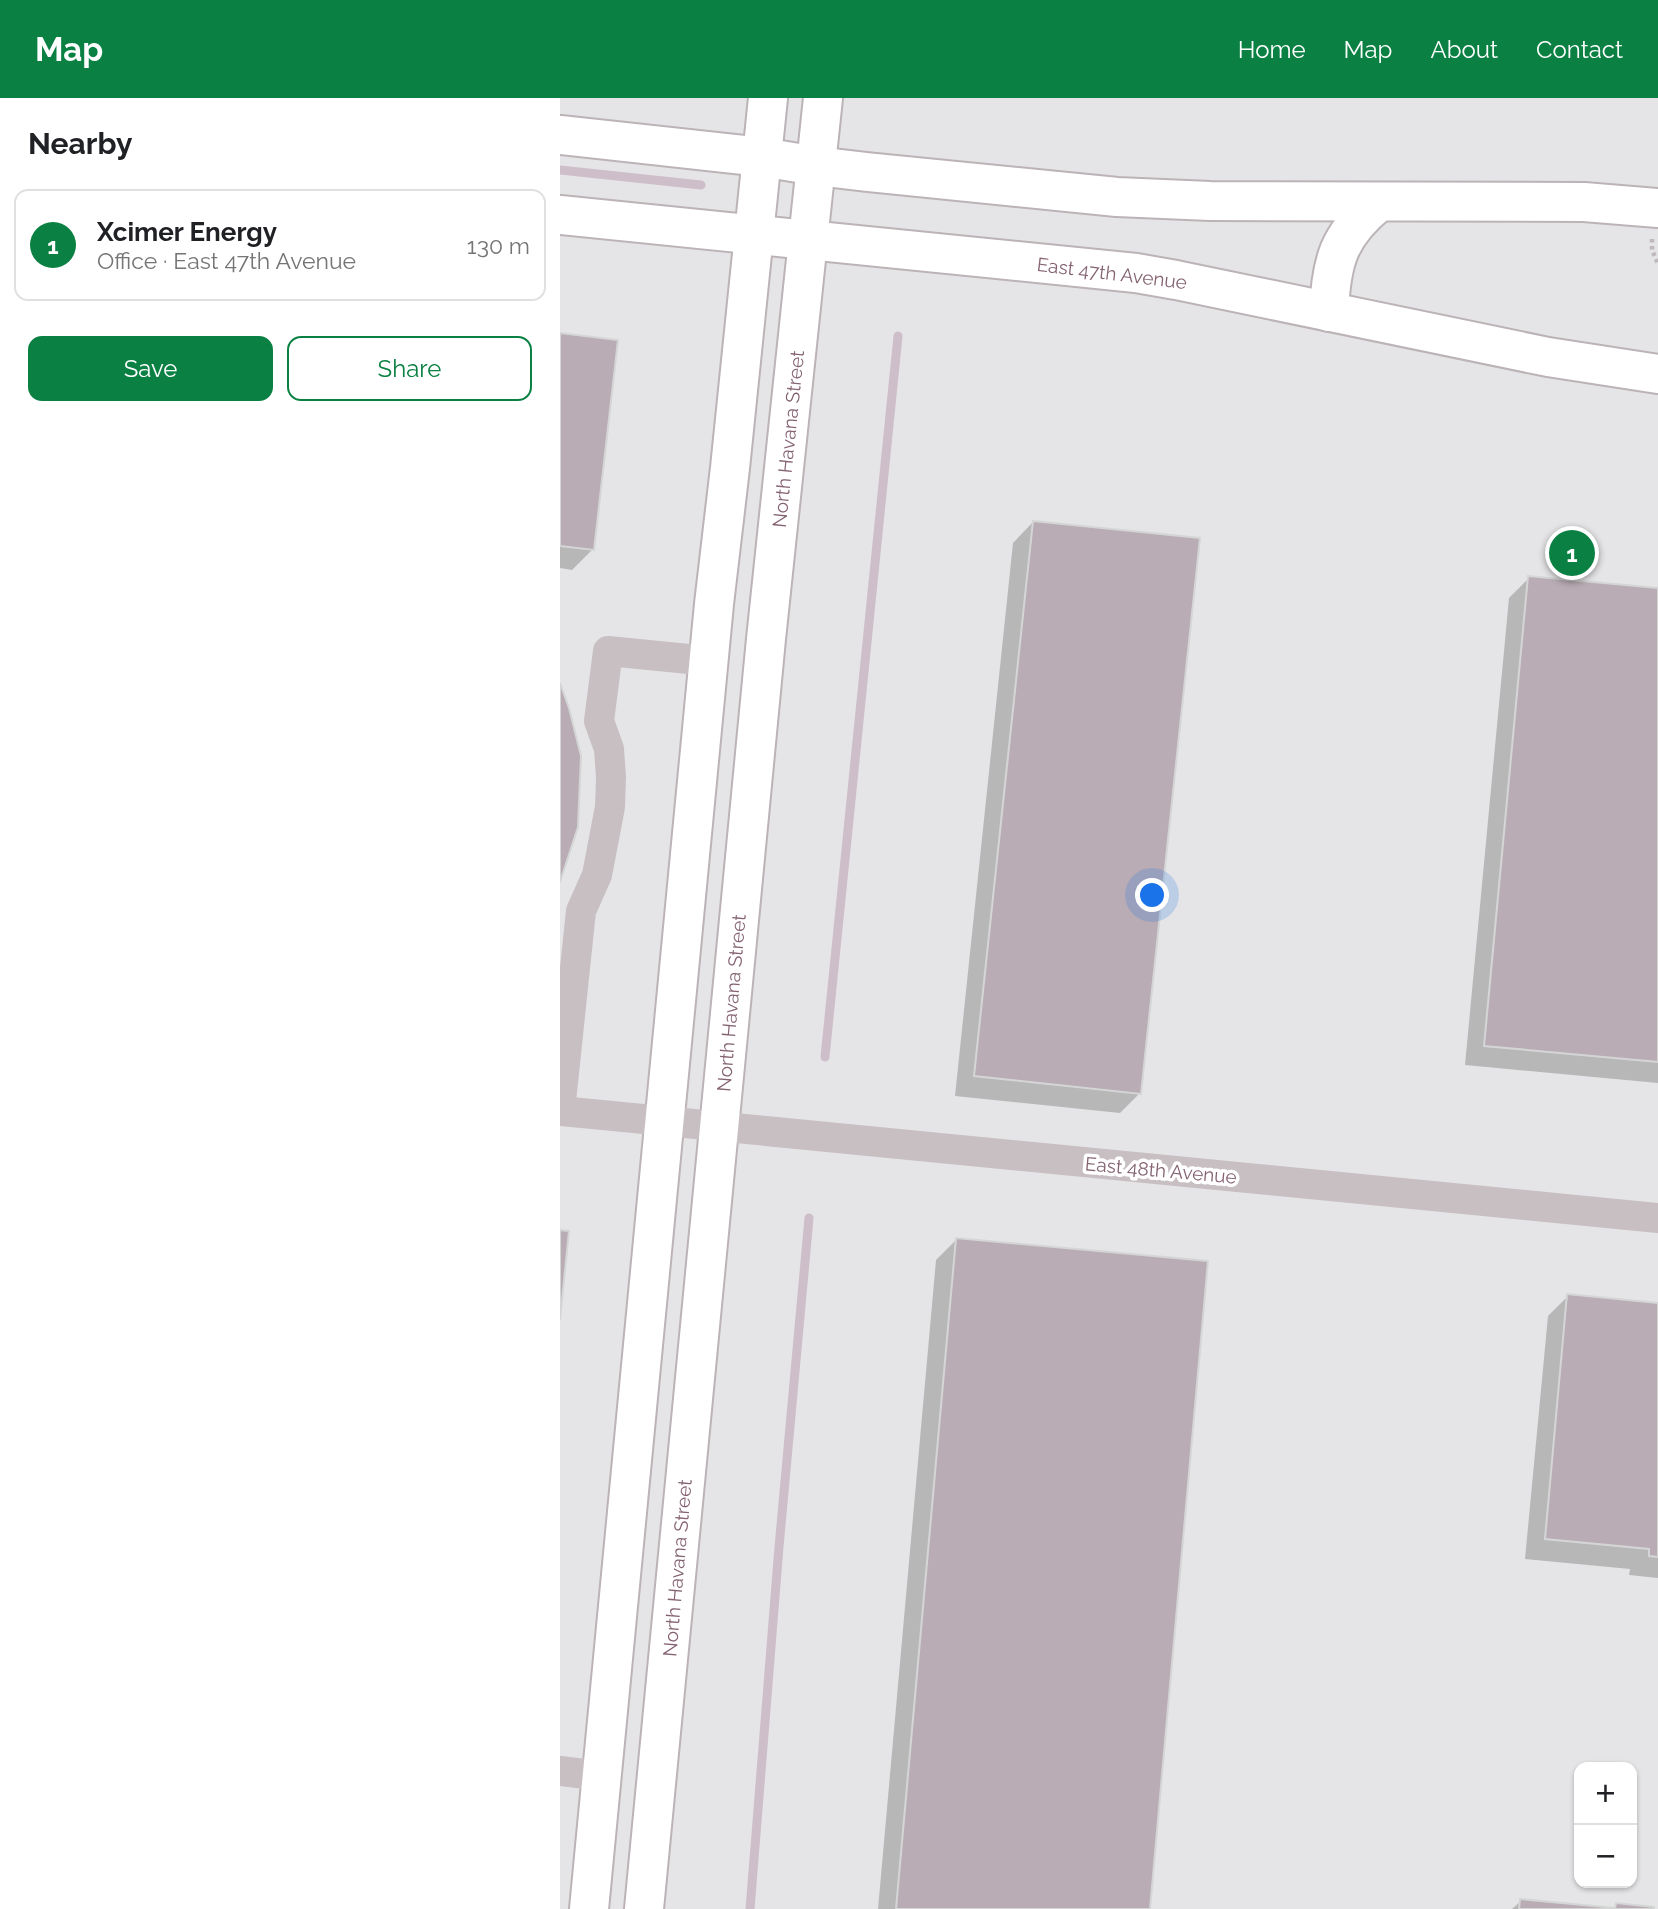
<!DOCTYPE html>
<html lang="en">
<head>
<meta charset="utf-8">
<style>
  body { margin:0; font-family:Raleway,sans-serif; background:#f2f2f2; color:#202124 }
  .controls { position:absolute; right:21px; bottom:21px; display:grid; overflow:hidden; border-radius:14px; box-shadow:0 2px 5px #0004 }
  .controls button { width:63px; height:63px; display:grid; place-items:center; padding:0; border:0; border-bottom:2px solid #e0e0e0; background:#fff; color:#202124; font:35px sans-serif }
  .you { position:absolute; left:593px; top:798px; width:24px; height:24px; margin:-18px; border:5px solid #fff; border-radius:50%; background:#1a73e8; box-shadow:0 0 0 10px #1a73e833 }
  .badge { display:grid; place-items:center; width:46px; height:46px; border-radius:50%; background:#0b8043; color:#fff; font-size:23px; font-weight:700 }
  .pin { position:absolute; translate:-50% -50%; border:4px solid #fff; box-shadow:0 2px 7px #0006 }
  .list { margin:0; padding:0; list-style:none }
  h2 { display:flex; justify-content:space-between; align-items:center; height:91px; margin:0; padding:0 28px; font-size:30px }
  h2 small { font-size:23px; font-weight:400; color:#757577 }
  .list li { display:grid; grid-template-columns:46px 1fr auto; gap:21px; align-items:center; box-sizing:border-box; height:112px; margin:0 14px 14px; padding:0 14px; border:2px solid #e0e0e0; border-radius:14px }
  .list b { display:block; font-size:26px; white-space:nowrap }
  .list p { margin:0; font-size:23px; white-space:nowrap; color:#757577 }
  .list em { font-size:23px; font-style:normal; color:#757577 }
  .actions { display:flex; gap:14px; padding:21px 28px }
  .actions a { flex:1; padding:16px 0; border:2px solid #0b8043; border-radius:14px; text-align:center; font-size:24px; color:#0b8043 }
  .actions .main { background:#0b8043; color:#fff }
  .map { position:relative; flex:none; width:1098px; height:1811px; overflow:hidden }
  header { display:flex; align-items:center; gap:42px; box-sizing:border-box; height:98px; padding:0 35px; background:#0b8043; color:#fff }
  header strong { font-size:33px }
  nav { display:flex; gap:38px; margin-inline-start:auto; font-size:24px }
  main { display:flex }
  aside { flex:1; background:#fff }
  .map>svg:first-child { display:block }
  .built { fill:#e5e5e7; fill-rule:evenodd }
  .shadow { fill:#0003 }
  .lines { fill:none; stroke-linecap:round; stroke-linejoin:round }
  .stream { stroke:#cebec9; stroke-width:9 }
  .building { fill:#baacb4; stroke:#d4d6d6; stroke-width:2 }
  .major-casing { stroke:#bcb3b7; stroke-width:42 }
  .path { stroke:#bfb9bc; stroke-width:4.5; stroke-dasharray:3.5 3.5; stroke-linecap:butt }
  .minor { stroke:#c8bfc3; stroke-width:30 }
  .major { stroke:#fff; stroke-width:38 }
  .labels { text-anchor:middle; stroke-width:7; stroke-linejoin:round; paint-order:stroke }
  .street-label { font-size:19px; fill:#846272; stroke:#fff }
</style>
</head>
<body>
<header>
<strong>Map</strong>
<nav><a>Home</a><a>Map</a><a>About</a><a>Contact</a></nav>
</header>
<main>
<aside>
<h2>Nearby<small></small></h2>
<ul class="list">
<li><span class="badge">1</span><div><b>Xcimer Energy</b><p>Office · East 47th Avenue</p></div><em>130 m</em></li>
</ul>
<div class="actions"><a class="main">Save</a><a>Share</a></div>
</aside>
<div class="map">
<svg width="1098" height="1811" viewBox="0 0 1098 1811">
  <rect width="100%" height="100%" fill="#f1f5f5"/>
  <!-- built -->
  <path class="built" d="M0,0H1098V1811H0ZM1019,1669H1072V1785H1019Z"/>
  <!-- shadow -->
  <g class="shadow">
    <path d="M0,237L33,451L12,472L0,470Z"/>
    <path d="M473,424L580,995L560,1015L395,998L453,445Z"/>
    <path d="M969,480L1098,492V985L905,967L949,500Z"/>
    <path d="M396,1142L589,1811H318L376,1162Z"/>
    <path d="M1008,1198L1098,1206V1480L1069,1477L1070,1471L965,1461L988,1218Z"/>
    <path d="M961,1803L1049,1811H952Z"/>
  </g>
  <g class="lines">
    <!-- stream -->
    <g class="stream">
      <path d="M0,72L141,87"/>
      <path d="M265,959L338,238"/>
      <path d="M190,1811L219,1449L249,1120"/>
    </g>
  </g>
  <!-- building -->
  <g class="building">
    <path d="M0,235L58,242L34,452L0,448Z"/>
    <path d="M473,423L640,440L581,996L414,978Z"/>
    <path d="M968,478L1098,490V964L924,948Z"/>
    <path d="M0,585L9,610L21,658L18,729L0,784Z"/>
    <path d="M0,1132L9,1133L0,1222Z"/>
    <path d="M396,1140L648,1163L590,1811H336Z"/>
    <path d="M1007,1196L1098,1205V1459L1089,1458V1451L985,1441Z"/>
    <path d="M960,1801L1055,1810L1056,1805L1094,1809V1811H959Z"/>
  </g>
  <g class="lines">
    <!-- major casing -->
    <g class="major-casing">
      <g id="major">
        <path d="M0,37L202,59L256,68L307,74L557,99L650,103L1024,104L1098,110"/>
        <path d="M0,117L576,175L616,182L988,259L1098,276"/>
        <path d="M769,214C771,164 778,137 819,104"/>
        <path d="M29,1811L154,506L170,370L208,0"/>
        <path d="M84,1811L206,541L263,0"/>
      </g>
    </g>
    <!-- path -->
    <path class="path" d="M1092,141V152L1098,166"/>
    <!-- minor -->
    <g class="minor">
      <path d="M0,1013L21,813L37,777L50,709L51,679L49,651L39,623L48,553L149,563"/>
      <path d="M1,1013L1098,1120"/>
      <path d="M0,1673L41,1678"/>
    </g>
    <!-- major -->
    <use href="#major" class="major"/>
  </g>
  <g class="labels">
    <!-- street labels -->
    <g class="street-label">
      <text transform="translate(552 175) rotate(7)" y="7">East 47th Avenue</text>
      <text transform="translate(228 341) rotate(-84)" y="7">North Havana Street</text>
      <text transform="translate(171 905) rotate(-85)" y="7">North Havana Street</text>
      <text transform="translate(601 1072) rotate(5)" y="7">East 48th Avenue</text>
      <text transform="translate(117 1470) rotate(-85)" y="7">North Havana Street</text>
    </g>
  </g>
</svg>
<div class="controls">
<button>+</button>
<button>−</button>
</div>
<div class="you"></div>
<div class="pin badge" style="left:1012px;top:455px">1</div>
</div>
</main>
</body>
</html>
